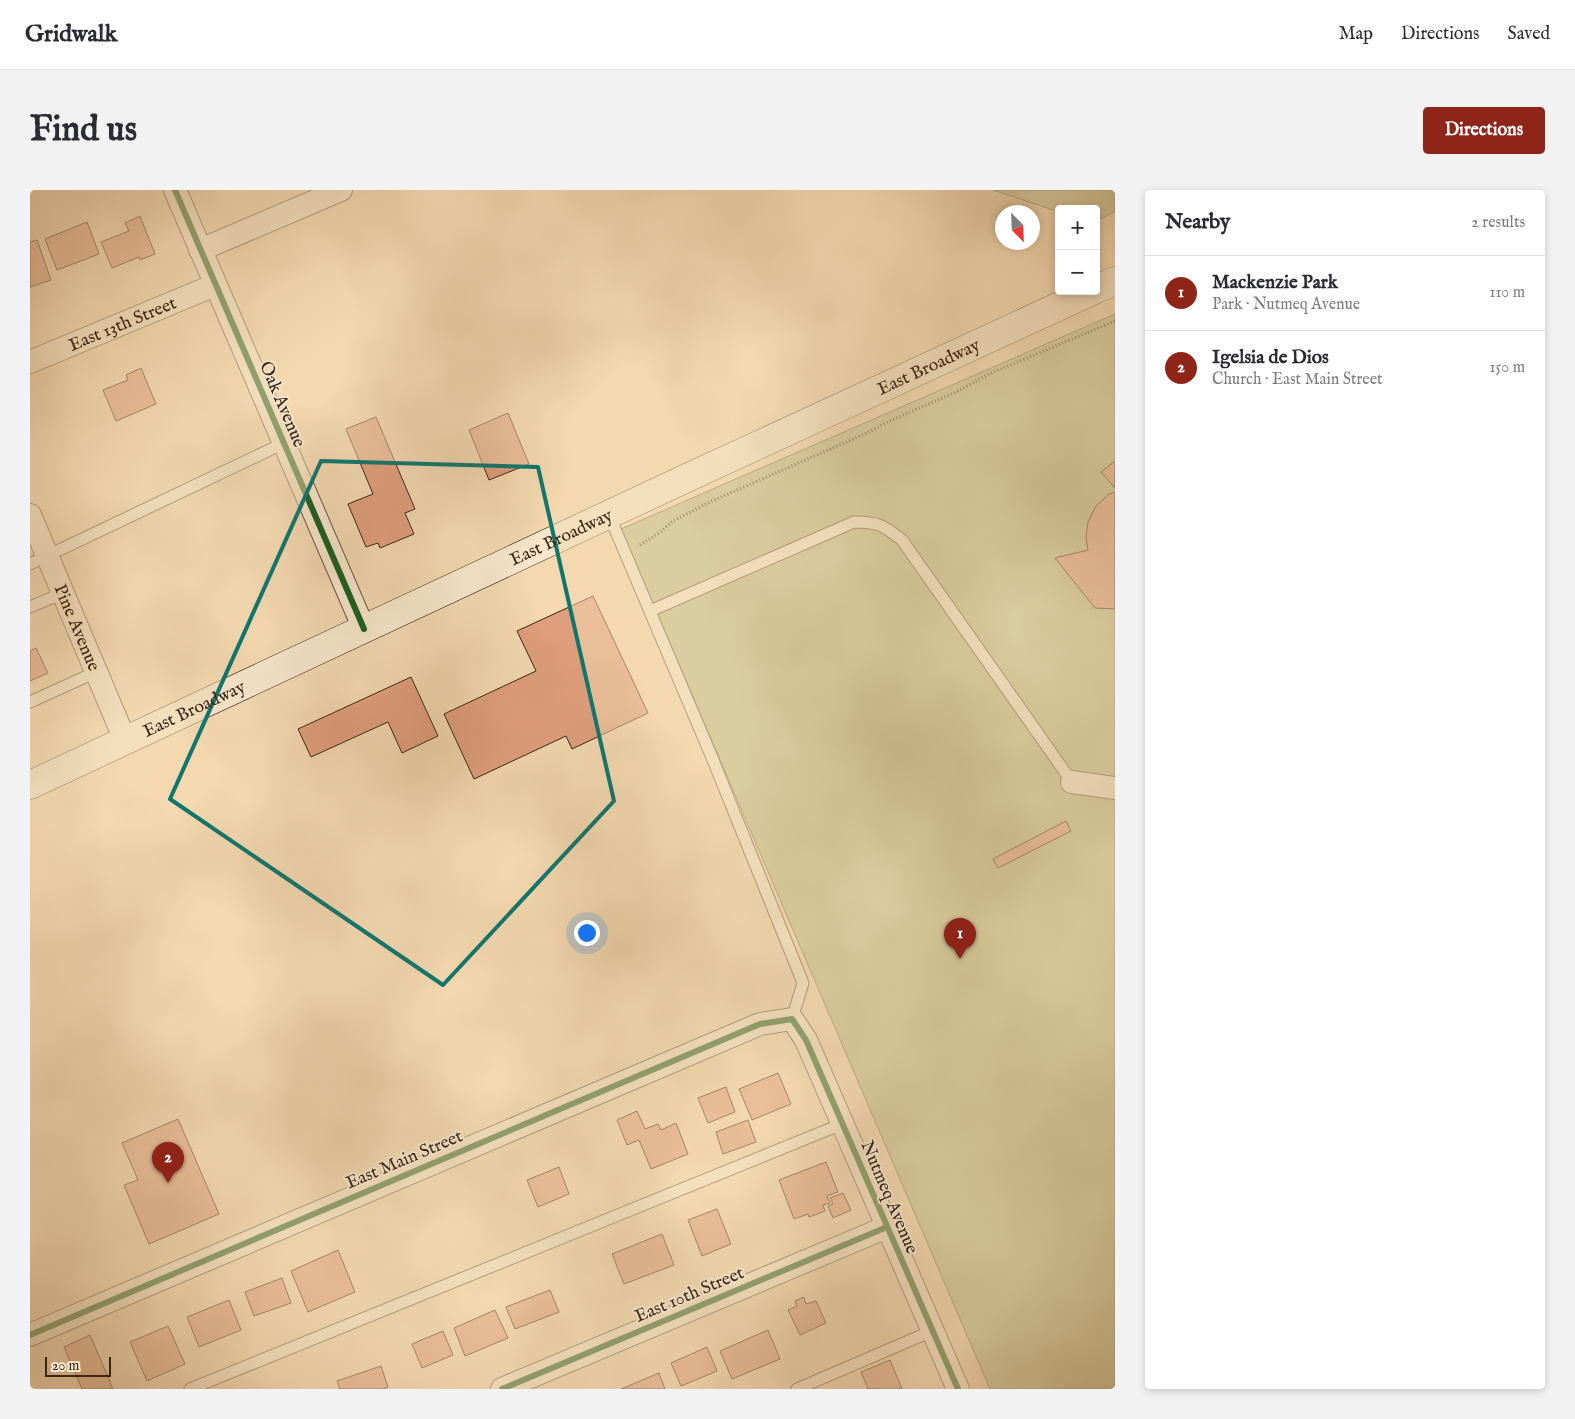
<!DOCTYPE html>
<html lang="en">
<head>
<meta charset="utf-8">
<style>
  body { margin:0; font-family:"IM FELL English",serif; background:#f2f2f3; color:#2b2b33 }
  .controls { position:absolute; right:15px; top:15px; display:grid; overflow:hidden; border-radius:5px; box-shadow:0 2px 8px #0003 }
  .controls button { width:45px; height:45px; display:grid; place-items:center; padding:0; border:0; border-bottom:1px solid #e1e1e2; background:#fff; color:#2b2b33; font:25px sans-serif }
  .compass { position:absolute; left:965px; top:15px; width:45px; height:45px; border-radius:50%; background:#fff; box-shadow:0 2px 8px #0003; rotate:157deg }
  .scale { position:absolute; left:15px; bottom:12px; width:66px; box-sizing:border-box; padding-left:5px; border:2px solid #3b2517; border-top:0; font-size:14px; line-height:18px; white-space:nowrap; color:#3b2517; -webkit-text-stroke:4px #f7e6cc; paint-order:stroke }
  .you { position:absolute; left:556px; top:742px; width:18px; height:18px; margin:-12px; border:4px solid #fff; border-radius:50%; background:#1a73e8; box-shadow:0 0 0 8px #1a73e833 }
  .badge { display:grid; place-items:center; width:32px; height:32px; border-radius:50%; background:#8f2418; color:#fff; font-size:16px; font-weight:700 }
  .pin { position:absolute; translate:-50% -41px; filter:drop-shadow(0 1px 2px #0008) }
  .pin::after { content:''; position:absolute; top:26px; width:18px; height:15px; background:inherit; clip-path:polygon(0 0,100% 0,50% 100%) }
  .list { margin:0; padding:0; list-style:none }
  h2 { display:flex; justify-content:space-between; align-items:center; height:65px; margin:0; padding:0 20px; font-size:21px }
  h2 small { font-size:16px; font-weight:400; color:#7c7c81 }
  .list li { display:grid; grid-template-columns:32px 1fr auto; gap:15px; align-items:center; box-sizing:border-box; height:75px; padding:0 20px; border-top:1px solid #e1e1e2 }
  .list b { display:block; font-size:19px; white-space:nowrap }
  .list p { margin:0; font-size:16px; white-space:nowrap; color:#7c7c81 }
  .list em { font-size:16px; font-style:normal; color:#7c7c81 }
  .map { position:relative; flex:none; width:1085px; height:1199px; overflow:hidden; border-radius:5px }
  header { display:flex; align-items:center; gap:30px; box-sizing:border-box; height:70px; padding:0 25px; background:#fff; border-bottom:1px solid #e1e1e2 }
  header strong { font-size:24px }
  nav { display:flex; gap:28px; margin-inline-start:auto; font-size:18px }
  .intro { display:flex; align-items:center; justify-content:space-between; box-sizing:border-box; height:120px; padding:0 30px }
  h1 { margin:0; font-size:35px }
  .button { padding:12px 22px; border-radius:5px; background:#8f2418; color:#fff; font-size:18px; font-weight:700 }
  main { display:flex; gap:30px; padding:0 30px }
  aside { flex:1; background:#fff; border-radius:5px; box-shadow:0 2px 8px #0003 }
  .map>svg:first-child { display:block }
  .green { fill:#bdbe8a; stroke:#7c7250 }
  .building { fill:#df9e7c; stroke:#3b2517 }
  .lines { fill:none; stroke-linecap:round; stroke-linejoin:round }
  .service-casing { stroke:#69523d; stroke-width:13 }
  .minor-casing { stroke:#69523d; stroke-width:24 }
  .secondary-casing { stroke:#3b2517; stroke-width:29 }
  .path { stroke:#3b2517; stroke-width:3; stroke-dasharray:1 2.5; stroke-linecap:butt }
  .service { stroke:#f7e6cc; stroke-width:11 }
  .minor { stroke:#f7e6cc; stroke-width:22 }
  .secondary { stroke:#f7e6cc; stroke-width:28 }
  .cycleway-casing { stroke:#f7e6cc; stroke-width:9 }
  .cycleway { stroke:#1b5e20; stroke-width:6 }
  .marked { fill:none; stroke:#0f766e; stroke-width:4; stroke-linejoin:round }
  .labels { text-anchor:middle; stroke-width:4; stroke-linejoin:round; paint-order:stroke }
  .street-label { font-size:18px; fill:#3b2517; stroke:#f7e6cc }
</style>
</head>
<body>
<header>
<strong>Gridwalk</strong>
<nav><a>Map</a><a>Directions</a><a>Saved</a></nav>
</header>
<div class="intro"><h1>Find us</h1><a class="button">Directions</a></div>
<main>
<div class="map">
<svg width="1085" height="1199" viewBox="0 0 1085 1199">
  <rect width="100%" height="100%" fill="#f3d8b0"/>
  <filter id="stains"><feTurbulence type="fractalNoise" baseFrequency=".004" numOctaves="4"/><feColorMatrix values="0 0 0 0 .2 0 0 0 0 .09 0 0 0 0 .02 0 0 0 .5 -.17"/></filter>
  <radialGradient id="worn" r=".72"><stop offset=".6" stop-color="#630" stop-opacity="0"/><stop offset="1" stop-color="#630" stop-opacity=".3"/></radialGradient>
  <!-- green -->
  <g class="green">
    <path d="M963,0H1085V22L1066,31V19H1029V22Z"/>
    <path d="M1085,124V1199H960L591,339Z"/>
  </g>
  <!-- building -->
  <g class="building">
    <path d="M110,26L125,64L110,70L109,67L82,78L71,52L99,41L95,33Z"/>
    <path d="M57,32L69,64L27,80L15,49Z"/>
    <path d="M7,50L21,90L0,97V52Z"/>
    <path d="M111,178L126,214L86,231L73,200L98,190L96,185Z"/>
    <path d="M478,223L499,274L459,290L439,240Z"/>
    <path d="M346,227L385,319L375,323L384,344L350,358L348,353L336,357L318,314L343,304L316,239Z"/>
    <path d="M1085,271V298L1071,282Z"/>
    <path d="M1085,302V419L1065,418L1025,368L1058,360L1056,348L1058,332L1066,316L1079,304Z"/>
    <path d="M563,406L618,523L542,559L536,546L444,589L414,524L506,481L487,441Z"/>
    <path d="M6,458L18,483L0,491V461Z"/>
    <path d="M381,487L408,546L372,563L358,532L281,567L268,539Z"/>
    <path d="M1036,631L1041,641L968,678L963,669Z"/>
    <path d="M748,883L761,914L722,930L709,899Z"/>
    <path d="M696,897L705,922L678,933L668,908Z"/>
    <path d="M607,921L615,939L628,934L631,940L646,933L658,964L621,979L609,950L597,955L587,930Z"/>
    <path d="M148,929L189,1024L119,1054L94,995L108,990L92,953Z"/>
    <path d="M718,930L726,952L693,964L686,942Z"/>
    <path d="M796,972L808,1002L797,1006L800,1013L793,1015L795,1021L779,1027L778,1024L764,1029L749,990Z"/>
    <path d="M529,977L539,1004L508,1017L497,990Z"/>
    <path d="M813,1003L821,1020L803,1028L798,1016L803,1014L800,1008Z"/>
    <path d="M687,1019L701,1054L672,1066L658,1030Z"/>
    <path d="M632,1044L644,1075L594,1094L582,1064Z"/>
    <path d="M308,1060L325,1102L278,1122L261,1081Z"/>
    <path d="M252,1088L261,1113L224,1126L215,1102Z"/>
    <path d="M520,1100L529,1122L485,1139L476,1117Z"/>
    <path d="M774,1107L776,1114L786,1111L796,1133L770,1145L758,1120L767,1116L765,1111Z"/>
    <path d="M199,1110L211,1140L169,1157L157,1127Z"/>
    <path d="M465,1120L478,1148L435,1166L424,1138Z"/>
    <path d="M138,1136L155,1174L117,1191L100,1152Z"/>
    <path d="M738,1140L750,1169L702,1189L690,1161Z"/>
    <path d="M413,1141L423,1165L392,1178L382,1154Z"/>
    <path d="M60,1145L83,1199H52L34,1157Z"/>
    <path d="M677,1157L687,1181L651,1196L641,1173Z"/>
    <path d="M860,1170L872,1199H838L831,1182Z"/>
    <path d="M351,1176L358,1197L354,1199H310L307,1191Z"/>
    <path d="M629,1183L635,1199H591Z"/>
  </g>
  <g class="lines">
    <!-- service casing -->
    <g class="service-casing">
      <g id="service">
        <path d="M579,325L683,570L773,793L762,829"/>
        <path d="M0,374L254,253"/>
        <path d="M0,417L33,403"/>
        <path d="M620,421L824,332C848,332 853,335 872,350L1042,592"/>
        <path d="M0,512L66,482"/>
        <path d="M160,1199L812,934"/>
        <path d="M767,1199L902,1141"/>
      </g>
    </g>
    <!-- minor casing -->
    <g class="minor-casing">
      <g id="minor">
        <path d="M145,0L334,439"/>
        <path d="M170,60L311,0"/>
        <path id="s1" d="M0,172L185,95"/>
        <path id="s2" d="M0,325L95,550"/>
        <path d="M1042,592L1085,598"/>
        <path d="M0,1145L730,834L762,829L776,850L928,1199"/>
        <path d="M472,1199L857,1037"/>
      </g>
    </g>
    <!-- secondary casing -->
    <g class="secondary-casing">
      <g id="secondary">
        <path d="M1066,99L1085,91"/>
        <path id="s3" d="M0,595L659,287L1062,101"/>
      </g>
    </g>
    <!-- path -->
    <path class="path" d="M610,355L629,343L643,331L682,311L837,243L855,233L926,202L959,184L1085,131"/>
    <!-- service -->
    <use href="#service" class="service"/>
    <!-- minor -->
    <use href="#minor" class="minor"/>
    <!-- secondary -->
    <use href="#secondary" class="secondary"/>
    <!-- cycleway casing -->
    <g class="cycleway-casing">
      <g id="cycleway">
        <path d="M145,0L334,439"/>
        <path d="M0,1145L730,834L762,829L776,850L928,1199"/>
        <path d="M472,1199L857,1037"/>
      </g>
    </g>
    <!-- cycleway -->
    <use href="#cycleway" class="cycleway"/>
  </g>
  <!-- marked area -->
  <path d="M0 0H1085V1199H0ZM291,271L508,277L584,611L413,795L140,609Z" fill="#f3d8b0" fill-opacity=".55" fill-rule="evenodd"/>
  <path class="marked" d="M291,271L508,277L584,611L413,795L140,609Z"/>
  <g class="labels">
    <!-- street labels -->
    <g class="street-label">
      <text dy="6" stroke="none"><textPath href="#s1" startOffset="100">East 13th Street</textPath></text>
      <text dy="6" stroke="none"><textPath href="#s3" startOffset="991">East Broadway</textPath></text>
      <text transform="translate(253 214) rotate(67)" y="6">Oak Avenue</text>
      <text dy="6" stroke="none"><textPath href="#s3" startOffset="586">East Broadway</textPath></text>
      <text dy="6" stroke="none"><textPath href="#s2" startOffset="122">Pine Avenue</textPath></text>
      <text dy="6" stroke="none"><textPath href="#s3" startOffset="181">East Broadway</textPath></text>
      <text transform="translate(374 969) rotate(-23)" y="6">East Main Street</text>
      <text transform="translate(860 1007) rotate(67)" y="6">Nutmeq Avenue</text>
      <text transform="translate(659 1104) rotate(-23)" y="6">East 10th Street</text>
    </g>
  </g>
  <rect width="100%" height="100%" filter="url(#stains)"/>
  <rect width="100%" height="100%" fill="url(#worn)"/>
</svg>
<div class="controls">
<button>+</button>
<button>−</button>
</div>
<svg class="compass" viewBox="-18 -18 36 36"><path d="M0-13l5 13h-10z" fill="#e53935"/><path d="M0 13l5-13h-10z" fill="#7c7c81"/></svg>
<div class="scale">20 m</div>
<div class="you"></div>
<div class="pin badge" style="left:930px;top:769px">1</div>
<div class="pin badge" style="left:138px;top:993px">2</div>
</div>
<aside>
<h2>Nearby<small>2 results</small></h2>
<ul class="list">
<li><span class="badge">1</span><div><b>Mackenzie Park</b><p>Park · Nutmeq Avenue</p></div><em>110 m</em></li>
<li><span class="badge">2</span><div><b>Igelsia de Dios</b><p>Church · East Main Street</p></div><em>150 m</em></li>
</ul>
</aside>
</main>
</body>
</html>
